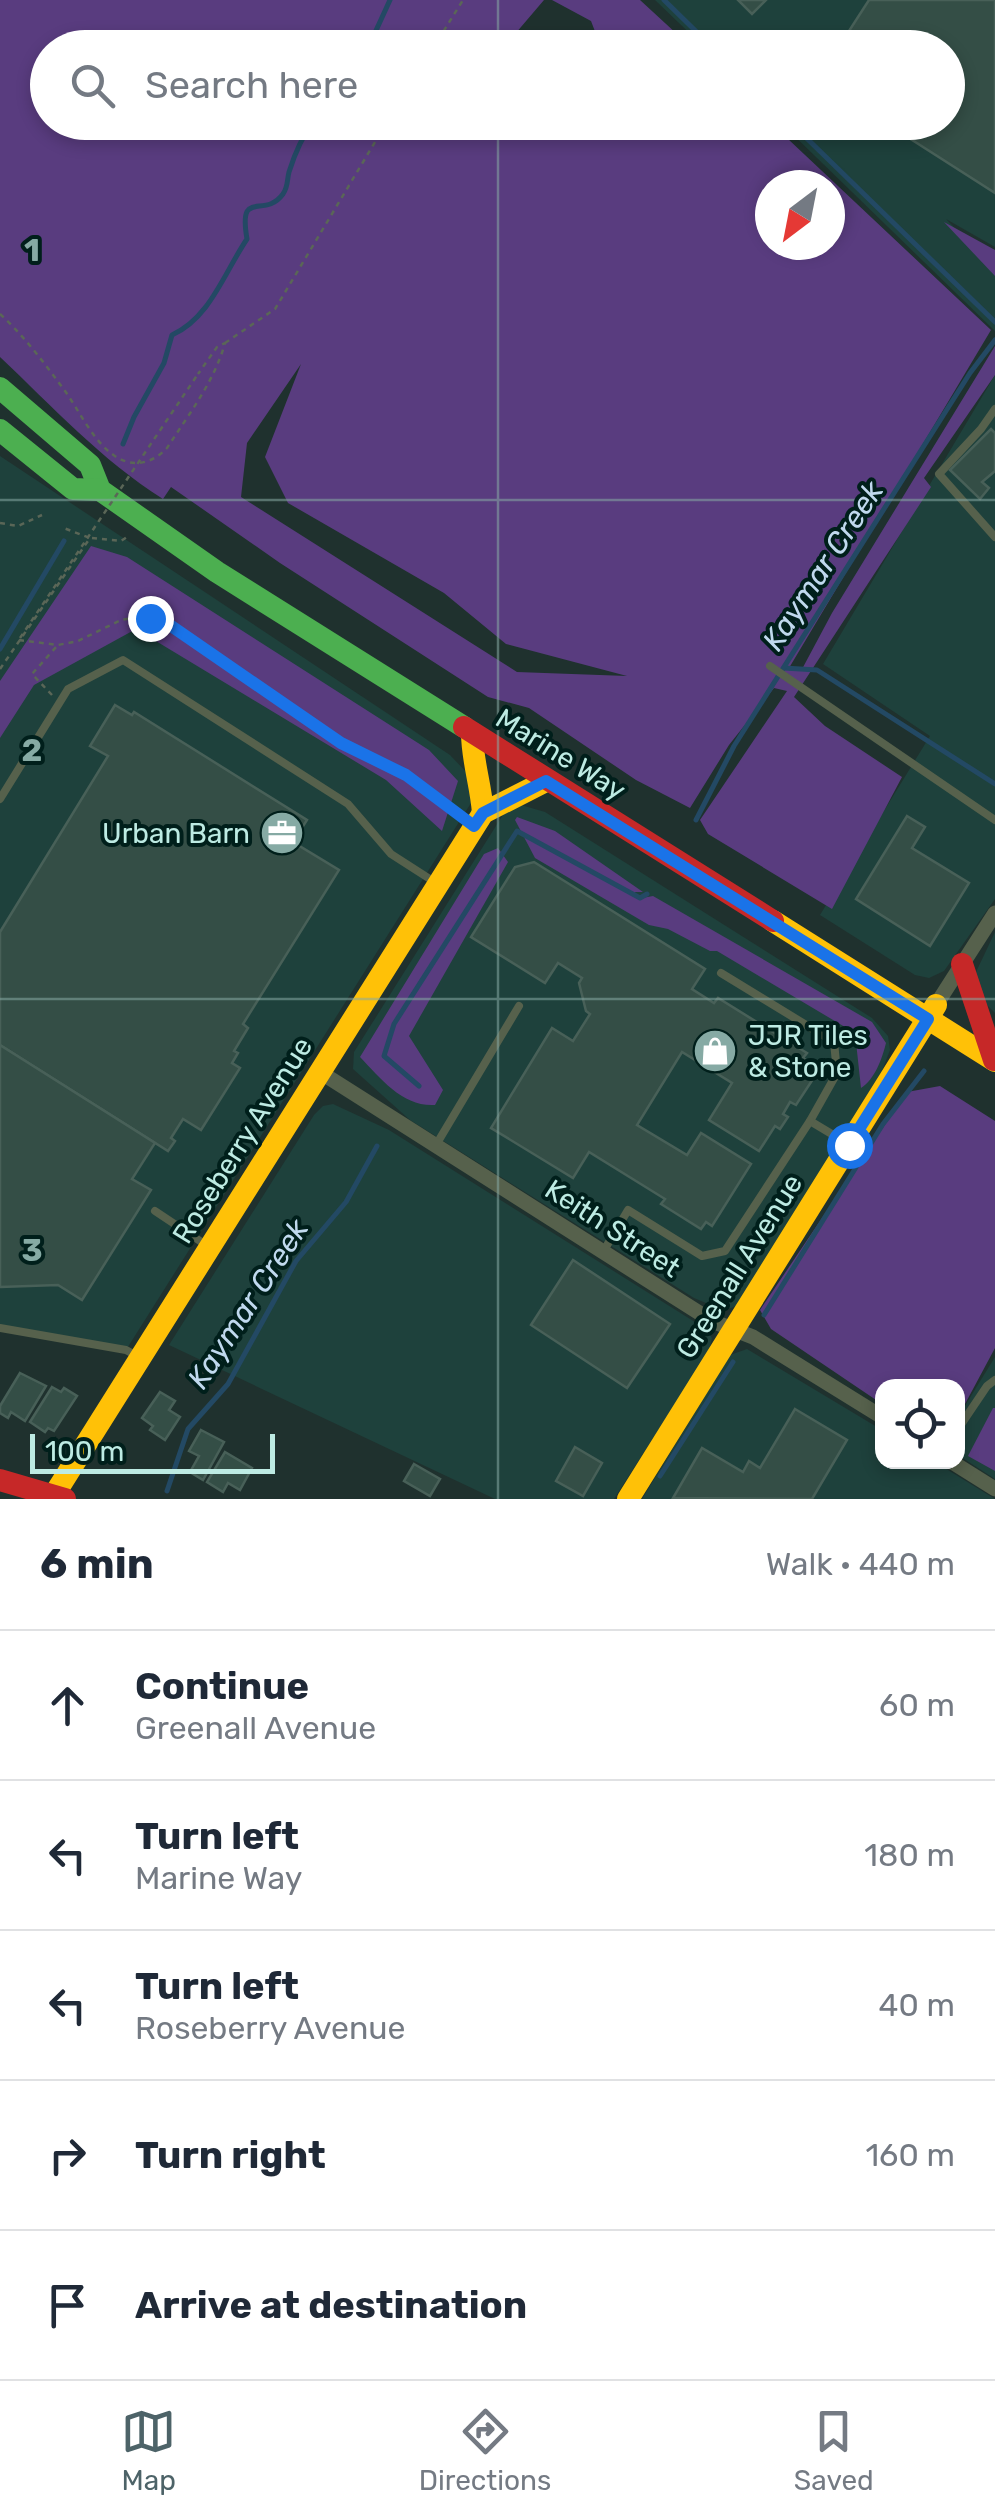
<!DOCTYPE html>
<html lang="en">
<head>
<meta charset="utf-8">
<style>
  body { margin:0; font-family:Rubik,sans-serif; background:#f6f6f7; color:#1f2937 }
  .controls { position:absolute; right:30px; bottom:30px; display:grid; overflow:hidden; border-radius:20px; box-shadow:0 5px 15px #0003 }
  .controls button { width:90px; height:90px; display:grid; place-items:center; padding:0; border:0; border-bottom:2px solid #e0e1e3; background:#fff; color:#1f2937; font:50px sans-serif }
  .compass { position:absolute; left:755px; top:170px; width:90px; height:90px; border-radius:50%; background:#fff; box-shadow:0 5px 15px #0003; rotate:212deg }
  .scale { position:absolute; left:30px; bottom:25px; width:245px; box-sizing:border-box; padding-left:10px; border:5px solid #bdebe3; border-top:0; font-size:28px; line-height:35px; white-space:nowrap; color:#bdebe3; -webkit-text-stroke:8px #001f1b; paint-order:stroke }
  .stop { position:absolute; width:30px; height:30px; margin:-22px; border:8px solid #1a73e8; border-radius:50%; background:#fff }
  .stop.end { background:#1a73e8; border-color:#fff; box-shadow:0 2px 10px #0008 }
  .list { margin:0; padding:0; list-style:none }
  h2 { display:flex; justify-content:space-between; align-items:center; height:130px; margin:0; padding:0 40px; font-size:42px }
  h2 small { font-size:32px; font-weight:400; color:#747a83 }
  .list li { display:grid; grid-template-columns:65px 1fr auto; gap:30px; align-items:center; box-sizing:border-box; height:150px; padding:0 40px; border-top:2px solid #e0e1e3 }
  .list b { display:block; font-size:38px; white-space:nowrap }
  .list p { margin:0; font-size:32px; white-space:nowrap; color:#747a83 }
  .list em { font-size:32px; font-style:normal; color:#747a83 }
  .icon { flex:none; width:55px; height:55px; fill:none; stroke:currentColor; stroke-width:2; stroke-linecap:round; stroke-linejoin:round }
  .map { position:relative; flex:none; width:995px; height:1499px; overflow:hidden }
  .search { position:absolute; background:#fff; box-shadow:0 5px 15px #0003; left:30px; right:30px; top:30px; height:110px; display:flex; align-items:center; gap:25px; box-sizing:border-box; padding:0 35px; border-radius:55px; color:#747a83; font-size:38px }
  .sheet { height:880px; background:#fff }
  nav { display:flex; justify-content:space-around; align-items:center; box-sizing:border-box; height:140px; border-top:2px solid #e0e1e3; background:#fff; font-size:28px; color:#747a83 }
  nav a { display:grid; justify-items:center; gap:5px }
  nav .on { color:#4d6368 }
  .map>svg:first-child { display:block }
  .built { fill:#1e413c }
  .green { fill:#593c7f; fill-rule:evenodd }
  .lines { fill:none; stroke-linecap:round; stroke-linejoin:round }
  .stream { stroke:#234964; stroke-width:5 }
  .building { fill:#344e46; stroke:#486058; stroke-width:2.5 }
  .path { stroke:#5a6657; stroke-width:2.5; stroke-dasharray:5 5; stroke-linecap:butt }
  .lane { stroke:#56614c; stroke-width:8 }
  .street { stroke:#56614c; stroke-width:15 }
  .fast { stroke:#4caf50; stroke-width:22 }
  .slow { stroke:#ffc107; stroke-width:22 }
  .jam { stroke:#c62828; stroke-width:22 }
  .path-bridge { stroke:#5a6657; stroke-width:2.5; stroke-dasharray:5 5; stroke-linecap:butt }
  .route { stroke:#1a73e8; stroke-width:12 }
  .grid { fill:none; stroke:#86aaa4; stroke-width:2.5; stroke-opacity:0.55 }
  .labels { text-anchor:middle; stroke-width:8; stroke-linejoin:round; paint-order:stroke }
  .street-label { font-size:28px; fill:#bdebe3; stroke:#001f1b }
  .poi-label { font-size:28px; fill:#bdebe3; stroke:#001f1b; text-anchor:end }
  .water-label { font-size:30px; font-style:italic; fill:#c0d9ee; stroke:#001f1b }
  .grid-label { font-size:32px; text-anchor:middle; font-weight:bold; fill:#86aaa4; stroke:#001f1b; stroke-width:8; stroke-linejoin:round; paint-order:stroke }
</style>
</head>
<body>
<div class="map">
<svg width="995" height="1499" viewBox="0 0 995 1499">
  <rect width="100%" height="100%" fill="#1f312e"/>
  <!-- built -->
  <g class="built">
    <path d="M655,0H995V247L946,219L995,269V331L781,123L948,122V48L704,47Z"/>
    <path d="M995,375V899L944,971L929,978L915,975L820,915L930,736L823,664Z"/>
    <path d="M0,456L450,755L469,775L471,803L126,1350L0,1328Z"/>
    <path d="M521,805L545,812L872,1018L888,1036L890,1050L877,1084L736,1306L731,1308H718L694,1298L410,1120L353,1069L354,1052L506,810Z"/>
    <path d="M995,932V1013L983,1001L976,972Z"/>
    <path d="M333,1104L389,1130L706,1329L712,1338L709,1351L614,1499H495L169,1345L314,1115L323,1106Z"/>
    <path d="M747,1349L882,1430V1462H935L995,1499H642L730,1355Z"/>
    <path d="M995,1357V1479L958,1455V1417Z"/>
  </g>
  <!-- green -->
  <g class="green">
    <path d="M0,0H544L504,47L48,48V122H530V136L574,123H771L991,330L789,668L801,671L832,613L995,346V375L924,478L931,487L794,697L825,726L902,777L832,909L708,834L700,820L787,691L774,688L729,745L690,808L636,780L529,708L488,697L280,563L171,487L163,499C101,460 52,406 0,357ZM770,185H830V245H770ZM301,364L265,457L288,503L444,593L506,644L627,676L517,672L241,497L247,443Z"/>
    <path d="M552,0H640L691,47H601L591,21Z"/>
    <path d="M944,222L995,250V276Z"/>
    <path d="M91,546L127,557L429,750L458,781L442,831L386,780L136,629L34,685L0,738V681Z"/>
    <path d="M517,817L555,831L643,892H635L637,899L653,896L872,1022L886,1043C882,1059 875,1079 861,1088L855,1033L717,951H710L668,929L649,925L535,858L515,820Z"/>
    <path d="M498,848L508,862L409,1036L443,1090L435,1105C403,1107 381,1079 360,1057L484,854Z"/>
    <path d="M940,1086L995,1121V1348L958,1417V1386H882V1404L771,1329L760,1310L907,1092Z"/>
    <path d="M993,1408H995V1471L968,1456Z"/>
  </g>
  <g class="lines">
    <!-- stream -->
    <g class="stream">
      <path d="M664,0L713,48"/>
      <path d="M368,48L390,0"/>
      <path d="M790,122L995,322"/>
      <path d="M123,444L134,417L164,363L172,335C210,318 224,273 247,239C238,187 264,220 283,194C288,187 287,180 289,172C295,153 301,138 313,122"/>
      <path d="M0,649L64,541"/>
      <path d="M784,668L817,670L995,784"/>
      <path d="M696,820L734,746L970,373L995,340"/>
      <path d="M419,1086L384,1056L394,1024L517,831L640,898L647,894"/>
      <path d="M764,1315L883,1124L924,1071"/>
      <path d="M660,1476L733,1362"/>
      <path d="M167,1491L188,1429L228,1384L296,1261L346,1202L377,1146"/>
    </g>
  </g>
  <!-- building -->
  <g class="building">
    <path d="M738,0H766L752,14Z"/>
    <path d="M869,0H995V193L884,122H948V48H838Z"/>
    <path d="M991,429L995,433V471L982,482L989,488L980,499L950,470Z"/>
    <path d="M115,705L132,715L134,712L307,820L293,842L339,870L243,1024L248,1028L234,1051L238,1053L232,1063L240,1068L201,1130L183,1119L171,1138L175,1141L168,1151L0,1045V932L108,756L90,746Z"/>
    <path d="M907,816L925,827L912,848L969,883L930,946L856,899Z"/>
    <path d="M534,862L705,969L692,989L714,1003L718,998L807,1053L803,1058L814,1065L807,1075L813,1079L796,1105L790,1102L783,1114L788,1117L780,1129L775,1126L759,1151L709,1120L732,1083L682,1052L637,1125L687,1155L701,1133L751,1164L712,1226L706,1222L701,1229L661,1204L665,1199L589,1152L573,1178L491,1128L552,1028L573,1041L590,1014L586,1011L579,983L582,978L558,963L545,983L471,937L515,867Z"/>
    <path d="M0,1045L155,1143L132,1179L151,1190L82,1300L58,1285L0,1287Z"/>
    <path d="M573,1260L670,1324L627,1388L531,1325Z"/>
    <path d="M20,1373L46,1386L25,1421L11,1412L8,1418L0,1413V1406Z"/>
    <path d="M52,1387L61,1392L64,1388L77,1396L54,1431L48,1428L45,1432L30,1422Z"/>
    <path d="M160,1392L175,1401L169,1410L180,1417L165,1440L150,1430L153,1426L142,1418Z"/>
    <path d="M795,1409L847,1440L812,1499L673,1498L702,1448L743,1472L749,1461L760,1468Z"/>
    <path d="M201,1430L224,1442L203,1480L190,1472L199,1456L189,1451Z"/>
    <path d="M575,1447L602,1463L583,1496L556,1481Z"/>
    <path d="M225,1452L252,1468L240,1490L228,1483L223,1492L207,1482Z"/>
    <path d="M414,1464L440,1479L430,1496L404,1481Z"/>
  </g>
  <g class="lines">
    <!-- path -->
    <g class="path">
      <path d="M433,48L463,0"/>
      <path d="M0,314C25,337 45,364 65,391C80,412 95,445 118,458C136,468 154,462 167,448C189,414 214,382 225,343L217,347L198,374"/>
      <path d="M225,343L275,309L387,122"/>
      <path d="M0,523L18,526L42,515"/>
      <path d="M92,538L121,541L127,537"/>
      <path d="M19,640L58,645L78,641L121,620L138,617L163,621L250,684L341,743L407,775L458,813"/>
      <path d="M0,669L90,538L61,527"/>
      <path d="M52,695L32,674L57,646"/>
    </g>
    <!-- lane -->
    <g class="lane">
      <path d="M995,409L981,429L939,474L995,537"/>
      <path d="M770,666L995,820"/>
      <path d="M0,799L68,689L123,660L348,804L391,854L433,881"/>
      <path d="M721,973L834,1042L837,1073L810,1121L845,1142"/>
      <path d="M436,1145L519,1006"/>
      <path d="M155,1211L206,1245"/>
      <path d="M603,1252L628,1210L702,1256L725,1251L810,1121"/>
      <path d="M0,1328L126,1350L137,1356"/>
      <path d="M958,1429L987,1386L995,1380"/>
    </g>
    <!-- street -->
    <g class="street">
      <path d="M936,1005L995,913"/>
      <path d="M320,1072L712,1321L753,1337L882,1417"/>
      <path d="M952,1462L995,1489"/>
    </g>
    <!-- fast -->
    <g class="fast">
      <path d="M0,388L90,465L100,490L217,572L464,727"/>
      <path d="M0,430L73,489L100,490"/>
    </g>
    <!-- slow -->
    <g class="slow">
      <path d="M472,733C472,760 481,785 483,813"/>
      <path d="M773,921L995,1061"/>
      <path d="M54,1495L483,813L546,781"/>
      <path d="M628,1499L936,1005"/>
    </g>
    <!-- jam -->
    <g class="jam">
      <path d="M464,727L773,921"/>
      <path d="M962,964L994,1060"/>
      <path d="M0,1480L65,1499"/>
    </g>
    <!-- path-bridge -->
    <path class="path-bridge" d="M20,638L198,374"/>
  </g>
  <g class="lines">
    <!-- route -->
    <path class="route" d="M150,618L164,621L341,743L406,775L474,826L483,813L546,781L928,1019L849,1145"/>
  </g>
  <!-- grid -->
  <path class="grid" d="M498,0V48M498,122V1499M0,500H995M0,999H995"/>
  <!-- icons -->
  <defs>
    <g id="office-disc" transform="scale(2.25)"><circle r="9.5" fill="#86aaa4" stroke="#001f1b"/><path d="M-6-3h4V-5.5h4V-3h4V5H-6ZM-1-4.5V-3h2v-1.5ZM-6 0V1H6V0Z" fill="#fff"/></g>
    <g id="shop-disc" transform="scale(2.25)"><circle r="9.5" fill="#86aaa4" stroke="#001f1b"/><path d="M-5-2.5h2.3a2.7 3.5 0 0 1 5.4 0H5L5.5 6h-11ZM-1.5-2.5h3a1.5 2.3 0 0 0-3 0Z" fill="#fff"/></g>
  </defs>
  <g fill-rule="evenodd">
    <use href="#office-disc" x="282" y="833"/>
    <use href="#shop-disc" x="715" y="1051"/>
  </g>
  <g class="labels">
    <!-- street labels -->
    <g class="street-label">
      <text transform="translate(561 754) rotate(32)" y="10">Marine Way</text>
      <text transform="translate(242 1140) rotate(-58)" y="10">Roseberry Avenue</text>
      <text transform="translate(613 1228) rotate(33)" y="10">Keith Street</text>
      <text transform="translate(739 1266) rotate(-58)" y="10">Greenall Avenue</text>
    </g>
    <!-- poi labels -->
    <g class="poi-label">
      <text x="250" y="843">Urban Barn</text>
      <text x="748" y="1045" text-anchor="start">JJR Tiles<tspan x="748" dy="32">&amp; Stone</tspan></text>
    </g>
    <!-- water labels -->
    <g class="water-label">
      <text transform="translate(823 566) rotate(-57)" y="10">Kaymar Creek</text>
      <text transform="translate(248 1304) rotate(-57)" y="10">Kaymar Creek</text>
    </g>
  </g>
  <g class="grid-label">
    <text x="32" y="261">1</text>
    <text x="32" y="761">2</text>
    <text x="32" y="1261">3</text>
  </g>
</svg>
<div class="controls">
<button><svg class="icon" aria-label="locate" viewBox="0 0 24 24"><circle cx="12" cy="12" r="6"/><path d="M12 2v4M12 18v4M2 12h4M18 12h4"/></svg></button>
</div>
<svg class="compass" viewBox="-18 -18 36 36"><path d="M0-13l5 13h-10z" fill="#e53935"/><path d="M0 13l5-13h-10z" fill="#747a83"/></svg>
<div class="scale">100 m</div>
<div class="stop" style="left:849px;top:1145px"></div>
<div class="stop end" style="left:150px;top:618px"></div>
<div class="search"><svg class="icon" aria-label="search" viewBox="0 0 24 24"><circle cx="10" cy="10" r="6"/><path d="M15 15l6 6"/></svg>Search here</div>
</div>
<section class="sheet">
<h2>6 min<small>Walk · 440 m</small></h2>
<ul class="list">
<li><svg class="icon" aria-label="ahead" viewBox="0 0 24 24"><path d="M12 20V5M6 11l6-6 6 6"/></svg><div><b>Continue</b><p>Greenall Avenue</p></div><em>60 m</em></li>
<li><svg class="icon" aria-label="left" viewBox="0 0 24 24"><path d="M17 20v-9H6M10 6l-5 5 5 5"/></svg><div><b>Turn left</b><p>Marine Way</p></div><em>180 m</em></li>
<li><svg class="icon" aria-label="left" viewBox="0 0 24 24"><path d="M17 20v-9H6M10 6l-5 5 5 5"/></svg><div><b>Turn left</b><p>Roseberry Avenue</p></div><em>40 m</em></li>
<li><svg class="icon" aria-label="right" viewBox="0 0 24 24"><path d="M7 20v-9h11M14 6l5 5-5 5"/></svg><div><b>Turn right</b></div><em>160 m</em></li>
<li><svg class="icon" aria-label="arrive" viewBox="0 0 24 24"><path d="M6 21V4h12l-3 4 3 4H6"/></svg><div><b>Arrive at destination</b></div></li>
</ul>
</section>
<nav>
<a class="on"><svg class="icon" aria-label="map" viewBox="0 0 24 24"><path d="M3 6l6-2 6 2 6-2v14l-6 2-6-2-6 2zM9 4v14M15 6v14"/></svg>Map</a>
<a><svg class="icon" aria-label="directions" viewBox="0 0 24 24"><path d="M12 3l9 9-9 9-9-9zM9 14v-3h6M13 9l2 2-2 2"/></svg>Directions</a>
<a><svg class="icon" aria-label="saved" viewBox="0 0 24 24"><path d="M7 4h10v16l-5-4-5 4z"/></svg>Saved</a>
</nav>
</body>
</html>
